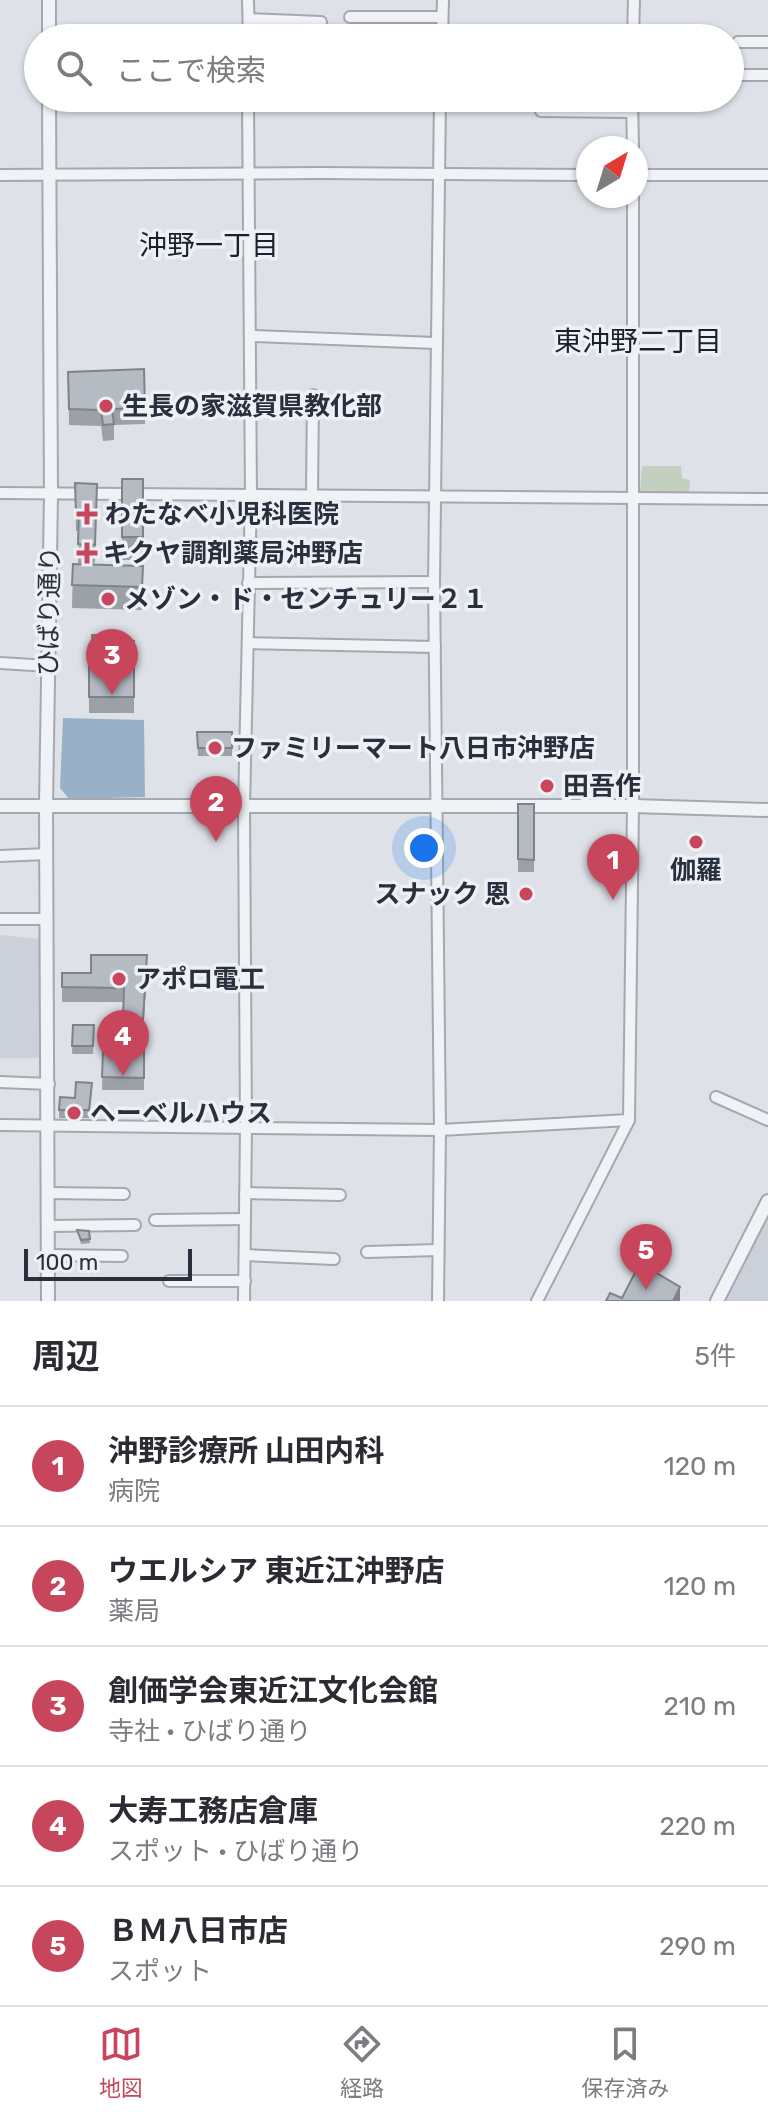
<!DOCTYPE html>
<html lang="ja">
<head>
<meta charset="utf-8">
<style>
  body { margin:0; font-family:Rubik,"Noto Sans JP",sans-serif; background:#f2f2f3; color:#2b2b33 }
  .compass { position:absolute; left:576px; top:136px; width:72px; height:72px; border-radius:50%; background:#fff; box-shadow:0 2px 6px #0004; rotate:38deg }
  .scale { position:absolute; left:24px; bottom:20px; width:168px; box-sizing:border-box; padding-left:8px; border:4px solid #28303d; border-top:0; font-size:22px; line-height:28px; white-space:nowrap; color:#28303d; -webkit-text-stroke:6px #edf0f5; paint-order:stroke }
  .you { position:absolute; left:424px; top:848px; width:28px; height:28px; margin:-20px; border:6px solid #fff; border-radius:50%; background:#1a73e8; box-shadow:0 0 0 12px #1a73e833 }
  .badge { display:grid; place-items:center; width:52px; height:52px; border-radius:50%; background:#c8465c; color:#fff; font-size:26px; font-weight:700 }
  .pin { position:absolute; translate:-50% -66px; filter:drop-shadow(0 2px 4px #0008) }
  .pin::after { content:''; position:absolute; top:42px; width:28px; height:24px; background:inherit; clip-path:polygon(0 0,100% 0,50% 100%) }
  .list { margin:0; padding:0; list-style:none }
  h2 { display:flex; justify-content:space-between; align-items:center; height:104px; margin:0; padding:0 32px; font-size:34px }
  h2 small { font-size:26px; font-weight:400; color:#7c7c81 }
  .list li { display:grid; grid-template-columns:52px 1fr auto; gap:24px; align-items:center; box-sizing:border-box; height:120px; padding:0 32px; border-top:2px solid #e1e1e2 }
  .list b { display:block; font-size:30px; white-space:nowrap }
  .list p { margin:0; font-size:26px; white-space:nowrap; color:#7c7c81 }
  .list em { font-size:26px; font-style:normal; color:#7c7c81 }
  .icon { flex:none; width:44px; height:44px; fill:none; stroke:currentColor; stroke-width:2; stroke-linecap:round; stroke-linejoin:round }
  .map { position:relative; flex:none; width:768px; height:1301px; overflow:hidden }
  .search { position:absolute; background:#fff; box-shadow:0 2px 6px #0004; left:24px; right:24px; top:24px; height:88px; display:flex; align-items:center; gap:20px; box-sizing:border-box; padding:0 28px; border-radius:44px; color:#7c7c81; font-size:30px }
  .sheet { height:704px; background:#fff }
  nav { display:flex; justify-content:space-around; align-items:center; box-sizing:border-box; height:112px; border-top:2px solid #e1e1e2; background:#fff; font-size:22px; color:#7c7c81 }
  nav a { display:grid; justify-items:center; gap:4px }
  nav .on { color:#c8465c }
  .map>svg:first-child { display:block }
  .built { fill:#ccd1d9 }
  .green { fill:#c4d0bf }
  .water { fill:#9ab0c6 }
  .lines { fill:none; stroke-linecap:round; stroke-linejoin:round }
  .minor-casing { stroke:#a4a8b1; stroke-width:14 }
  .tertiary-casing { stroke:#a4a8b1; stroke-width:16 }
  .minor { stroke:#f0f2f5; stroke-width:10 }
  .tertiary { stroke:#f0f2f5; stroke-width:12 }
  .wall { fill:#9ca1a8 }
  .shaded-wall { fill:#7f8388 }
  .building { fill:#b5bbc3; stroke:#7f8388; stroke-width:2 }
  .poi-dot { fill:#c8465c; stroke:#edf0f5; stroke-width:3 }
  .labels { text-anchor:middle; stroke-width:7; stroke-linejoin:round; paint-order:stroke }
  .poi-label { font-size:26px; font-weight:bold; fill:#28303d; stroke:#edf0f5; text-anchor:start }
  .street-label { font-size:26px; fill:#28303d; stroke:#edf0f5 }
  .neighbourhood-label { font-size:28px; fill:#1a212e; stroke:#edf0f5 }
</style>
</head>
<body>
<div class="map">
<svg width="768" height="1301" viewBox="0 0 768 1301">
  <rect width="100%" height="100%" fill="#dee1e7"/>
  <!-- built -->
  <g class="built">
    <path d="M0,935L40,939L41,1058H0Z"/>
    <path d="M768,1216V1301H725Z"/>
  </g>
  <!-- green -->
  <path class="green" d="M642,466H681L682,478L690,480L689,493L640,492Z"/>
  <!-- water -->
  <path class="water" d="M63,718L144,720L145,797L69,799L60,788Z"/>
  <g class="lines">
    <!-- minor casing -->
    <g class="minor-casing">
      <g id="minor">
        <path d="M248,0L249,38"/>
        <path d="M350,17H442"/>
        <path d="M249,19L321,22"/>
        <path d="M442,38L443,0"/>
        <path d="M633,38L634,0"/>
        <path d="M738,42H768"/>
        <path d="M741,75H768"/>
        <path d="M632,98L633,148"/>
        <path d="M353,103L440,105"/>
        <path d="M541,111L632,112"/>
        <path d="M0,175L320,173L588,175"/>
        <path d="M636,175H768"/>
        <path d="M251,336L436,343"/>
        <path d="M0,493L768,499"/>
        <path d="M312,496L313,395"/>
        <path d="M248,583L434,582"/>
        <path d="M248,643L435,647"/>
        <path d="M0,663L49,666"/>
        <path d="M0,856L47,854"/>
        <path d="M0,919H47"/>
        <path d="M0,1082L49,1084"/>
        <path d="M716,1097L768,1120"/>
        <path d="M0,1125L440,1130L629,1120"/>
        <path d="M48,1193L124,1194"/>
        <path d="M245,1193L340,1195"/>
        <path d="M155,1220L245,1219"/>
        <path d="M48,1226L135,1225"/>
        <path d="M367,1252L438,1250"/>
        <path d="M48,1255L122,1256"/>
        <path d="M245,1255L334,1259"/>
        <path d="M169,1281H245"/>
        <path d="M244,1301L246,1127L244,807L251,495L248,98"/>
        <path d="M438,1301L440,1130L434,582L440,98"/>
        <path d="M537,1301L629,1120L633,806V196"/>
      </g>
    </g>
    <!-- tertiary casing -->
    <g class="tertiary-casing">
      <g id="tertiary">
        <path d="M49,38V0"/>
        <path d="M0,806H633L768,810"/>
        <path d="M48,1301L46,805L51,495L49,98"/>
        <path d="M717,1301L768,1201"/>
      </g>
    </g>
    <!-- minor -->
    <use href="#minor" class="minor"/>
    <!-- tertiary -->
    <use href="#tertiary" class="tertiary"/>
  </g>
  <!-- wall -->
  <g class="wall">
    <path d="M144,369L145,424L114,425V440L103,441L101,426L69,425L68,372Z"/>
    <rect x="122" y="479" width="21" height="81"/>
    <path d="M75,483L97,484L95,563H78L79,531H76Z"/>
    <path d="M73,564L143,566L142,610L72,608Z"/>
    <path d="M92,635L134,641V713H89V660H93Z"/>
    <path d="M197,732H232V756H198Z"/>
    <rect x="518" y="804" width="16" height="68"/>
    <path d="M147,970L143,1033L123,1032L124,1002H62V973H91Z"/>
    <path d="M73,1025H94L93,1054H72Z"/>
    <path d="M103,1049L144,1050V1090H102Z"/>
    <path d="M92,1091L89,1118H59V1110L75,1098Z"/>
    <path d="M77,1230L89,1231L90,1243L81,1244Z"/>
  </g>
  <!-- shaded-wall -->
  <g class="shaded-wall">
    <path d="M147,955V970L143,1033V1019Z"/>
    <path d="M680,1287V1301H673Z"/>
  </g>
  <!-- building -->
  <g class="building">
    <path d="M144,369L145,408L112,409L114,424L103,425L101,410L69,409L68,372Z"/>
    <rect x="122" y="479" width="21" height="58"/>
    <path d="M75,483L97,484L95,545L78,544L79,513H76Z"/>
    <path d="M73,564L143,566L142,587L72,585Z"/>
    <path d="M92,635L123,636V640L134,641V697H89V660H94Z"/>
    <path d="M197,732H232V748H198Z"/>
    <path d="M518,804H534V860L518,859Z"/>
    <path d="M91,955H147L143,1019L123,1018L124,988L62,987V973H91Z"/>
    <path d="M73,1025H94L93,1046H72Z"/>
    <path d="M103,1049L144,1050V1078L102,1077Z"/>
    <path d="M76,1082L92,1083L89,1110H59L60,1097L75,1098Z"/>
    <path d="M77,1230L89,1231L90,1239L81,1240Z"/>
    <path d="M640,1263L680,1287L673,1301H606L610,1293L622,1298Z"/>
  </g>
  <!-- markers -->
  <g class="poi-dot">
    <circle cx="106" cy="406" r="8"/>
    <path d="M83 502h8v8h8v8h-8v8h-8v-8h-8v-8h8z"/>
    <path d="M83 541h8v8h8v8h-8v8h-8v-8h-8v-8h8z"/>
    <circle cx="108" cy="599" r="8"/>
    <circle cx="215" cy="748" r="8"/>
    <circle cx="547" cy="786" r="8"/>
    <circle cx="696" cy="842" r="8"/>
    <circle cx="526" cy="894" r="8"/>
    <circle cx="119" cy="979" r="8"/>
    <circle cx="74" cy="1113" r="8"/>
  </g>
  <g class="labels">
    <!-- poi labels -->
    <g class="poi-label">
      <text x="122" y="415">生長の家滋賀県教化部</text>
      <text x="105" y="523">わたなべ小児科医院</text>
      <text x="103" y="562">キクヤ調剤薬局沖野店</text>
      <text x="124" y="608">メゾン・ド・センチュリー２１</text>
      <text x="231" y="757">ファミリーマート八日市沖野店</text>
      <text x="563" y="795">田吾作</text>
      <text x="696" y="879" text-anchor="middle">伽羅</text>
      <text x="510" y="903" text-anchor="end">スナック 恩</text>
      <text x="135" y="988">アポロ電工</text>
      <text x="90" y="1122">ヘーベルハウス</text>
    </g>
    <!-- street labels -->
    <g class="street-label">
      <text transform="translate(49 611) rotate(-89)" y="9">ひばり通り</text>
    </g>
    <!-- neighbourhood labels -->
    <g class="neighbourhood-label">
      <text x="209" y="255">沖野一丁目</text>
      <text x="638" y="351">東沖野二丁目</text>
    </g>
  </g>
</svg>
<svg class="compass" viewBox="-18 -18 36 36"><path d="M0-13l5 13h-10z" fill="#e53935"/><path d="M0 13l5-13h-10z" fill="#7c7c81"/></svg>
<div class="scale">100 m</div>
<div class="you"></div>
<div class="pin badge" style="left:613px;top:900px">1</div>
<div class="pin badge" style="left:216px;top:842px">2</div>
<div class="pin badge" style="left:112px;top:695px">3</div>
<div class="pin badge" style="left:123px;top:1076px">4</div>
<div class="pin badge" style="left:646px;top:1290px">5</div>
<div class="search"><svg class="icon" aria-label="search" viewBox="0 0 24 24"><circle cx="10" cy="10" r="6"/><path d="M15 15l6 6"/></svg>ここで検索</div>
</div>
<section class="sheet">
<h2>周辺<small>5件</small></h2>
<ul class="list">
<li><span class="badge">1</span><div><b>沖野診療所 山田内科</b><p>病院</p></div><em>120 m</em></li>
<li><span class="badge">2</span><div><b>ウエルシア 東近江沖野店</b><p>薬局</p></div><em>120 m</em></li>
<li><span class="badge">3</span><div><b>創価学会東近江文化会館</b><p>寺社 · ひばり通り</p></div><em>210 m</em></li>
<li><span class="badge">4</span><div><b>大寿工務店倉庫</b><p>スポット · ひばり通り</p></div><em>220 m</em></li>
<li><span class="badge">5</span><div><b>ＢＭ八日市店</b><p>スポット</p></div><em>290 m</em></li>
</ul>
</section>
<nav>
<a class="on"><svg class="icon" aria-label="map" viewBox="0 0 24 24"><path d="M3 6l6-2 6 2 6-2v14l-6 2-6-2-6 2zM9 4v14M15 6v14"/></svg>地図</a>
<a><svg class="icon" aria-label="directions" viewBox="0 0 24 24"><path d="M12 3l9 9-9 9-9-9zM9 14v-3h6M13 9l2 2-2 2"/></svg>経路</a>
<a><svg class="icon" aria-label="saved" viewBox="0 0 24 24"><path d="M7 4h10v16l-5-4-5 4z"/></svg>保存済み</a>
</nav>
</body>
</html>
